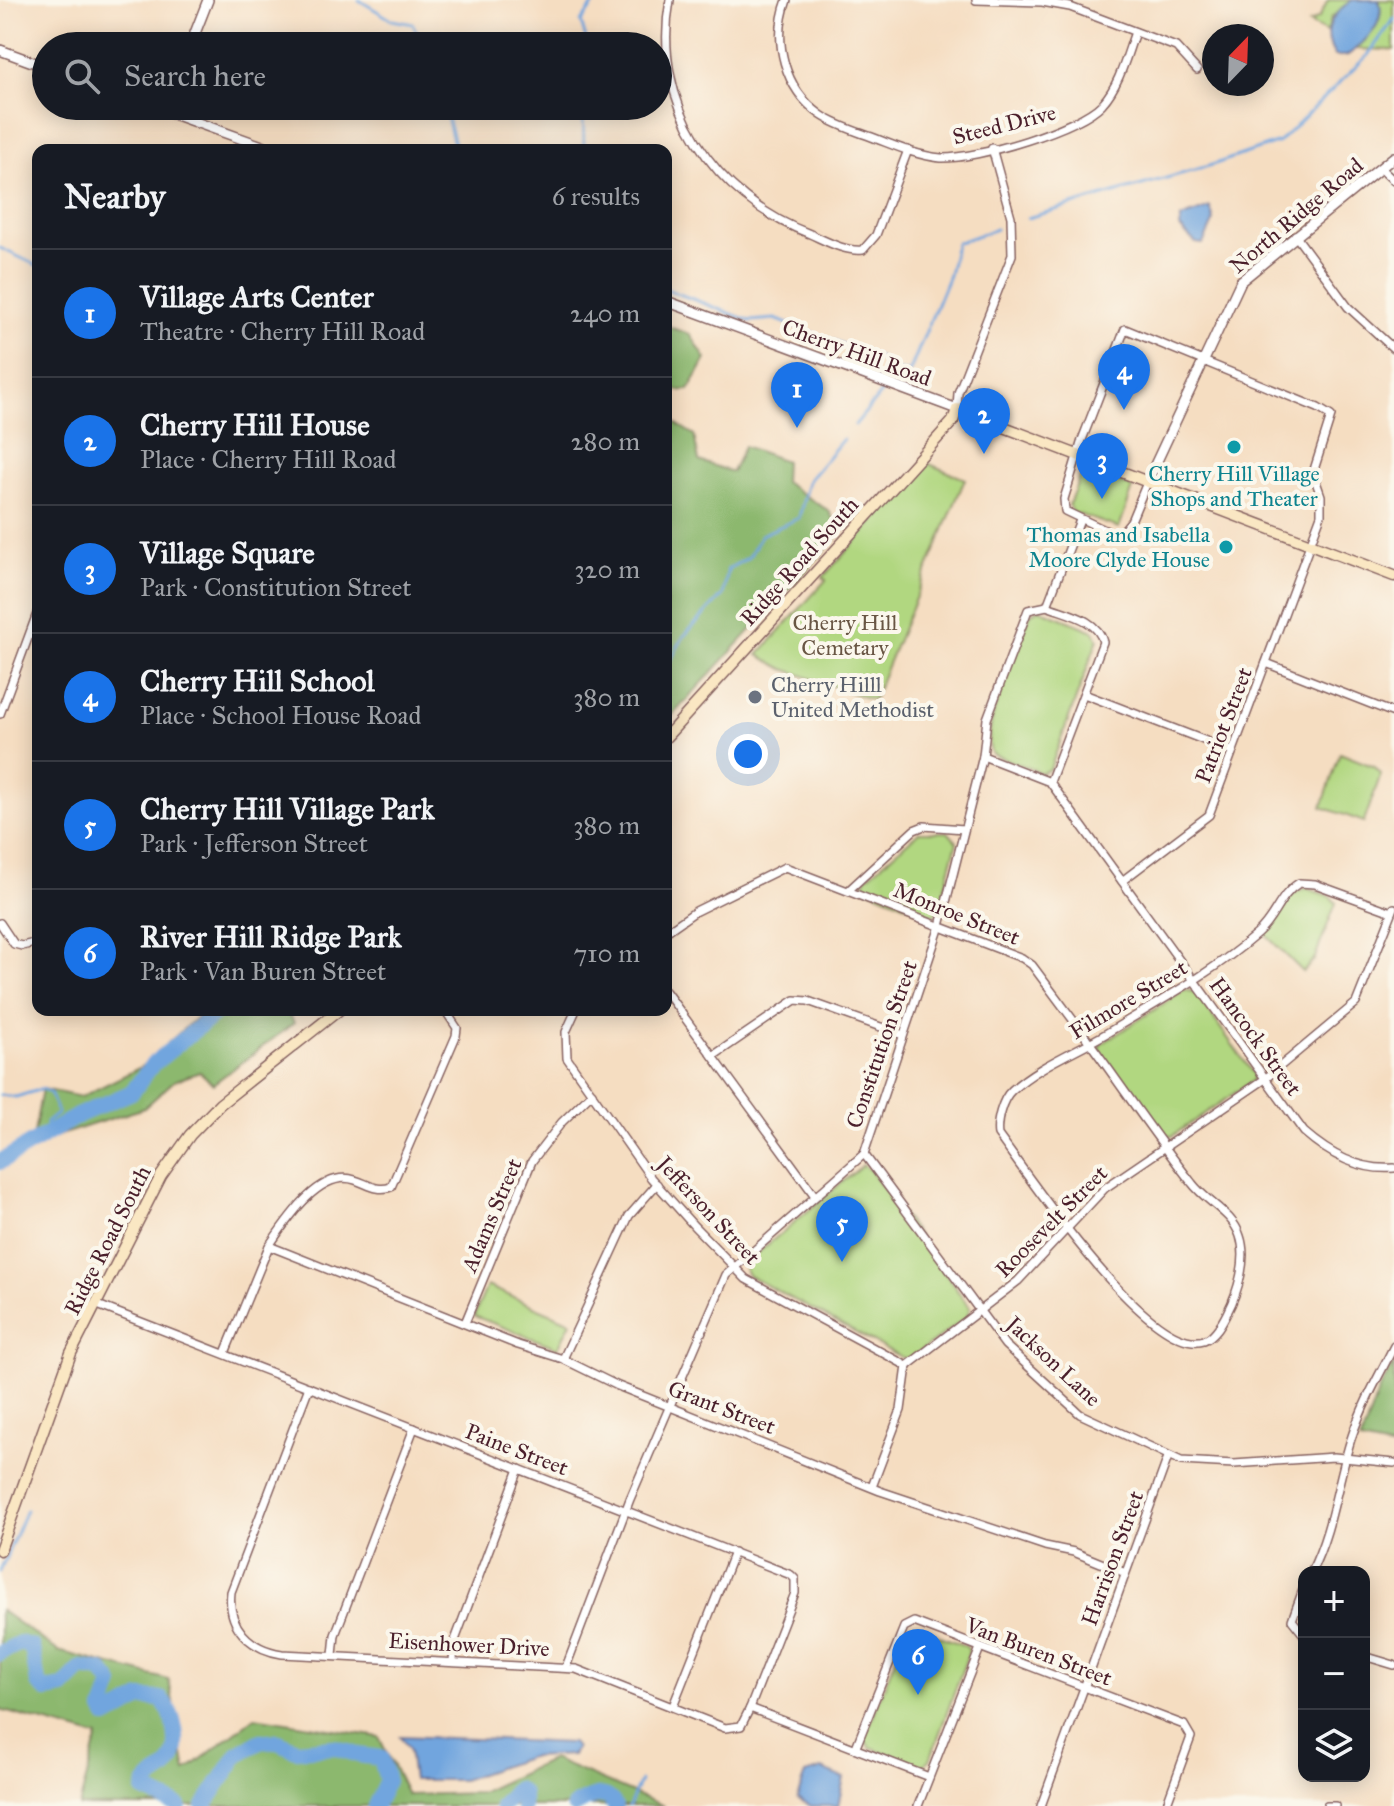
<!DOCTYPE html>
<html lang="en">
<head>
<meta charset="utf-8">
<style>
  body { margin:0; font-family:"IM FELL Great Primer",serif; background:#20242c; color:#f1f3f6 }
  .controls { position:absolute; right:24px; bottom:24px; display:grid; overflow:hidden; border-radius:16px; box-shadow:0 4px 20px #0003 }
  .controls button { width:72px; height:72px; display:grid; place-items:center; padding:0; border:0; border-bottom:2px solid #363941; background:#171b24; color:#f1f3f6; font:40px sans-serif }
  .compass { position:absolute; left:1202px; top:24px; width:72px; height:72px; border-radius:50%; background:#171b24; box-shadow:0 4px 20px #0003; rotate:23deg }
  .you { position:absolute; left:748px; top:754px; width:28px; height:28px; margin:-20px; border:6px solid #fff; border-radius:50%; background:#1a73e8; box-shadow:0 0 0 12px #1a73e833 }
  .badge { display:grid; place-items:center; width:52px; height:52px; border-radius:50%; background:#1a73e8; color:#fff; font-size:26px; font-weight:700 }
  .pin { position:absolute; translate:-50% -66px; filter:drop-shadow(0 2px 4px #0008) }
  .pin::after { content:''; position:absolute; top:42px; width:28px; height:24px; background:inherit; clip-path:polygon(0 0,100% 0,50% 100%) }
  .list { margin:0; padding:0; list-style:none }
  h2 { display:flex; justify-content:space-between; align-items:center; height:104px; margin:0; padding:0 32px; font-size:34px }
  h2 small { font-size:26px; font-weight:400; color:#9ea1a6 }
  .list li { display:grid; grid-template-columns:52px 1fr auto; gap:24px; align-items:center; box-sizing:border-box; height:128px; padding:0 32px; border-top:2px solid #363941 }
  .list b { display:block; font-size:30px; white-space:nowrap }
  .list p { margin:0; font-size:26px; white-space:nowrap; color:#9ea1a6 }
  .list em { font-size:26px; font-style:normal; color:#9ea1a6 }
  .icon { flex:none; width:44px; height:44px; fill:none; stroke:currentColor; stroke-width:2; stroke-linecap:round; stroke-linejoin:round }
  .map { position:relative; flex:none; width:1394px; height:1806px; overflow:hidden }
  .search { position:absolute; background:#171b24; box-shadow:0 4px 20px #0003; left:32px; top:32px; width:640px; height:88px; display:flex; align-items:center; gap:20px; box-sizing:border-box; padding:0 28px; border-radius:44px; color:#9ea1a6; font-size:30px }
  .panel { position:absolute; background:#171b24; box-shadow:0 4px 20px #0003; left:32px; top:144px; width:640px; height:872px; border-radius:16px }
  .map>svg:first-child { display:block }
  .green { fill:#b1d780; stroke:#7e7b56; stroke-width:2 }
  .forest { fill:#8cb86e; stroke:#6b6c4c; stroke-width:2 }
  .water { fill:#71a5de; stroke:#5e6284; stroke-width:2 }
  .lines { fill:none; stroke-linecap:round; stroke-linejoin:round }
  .stream { stroke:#71a5de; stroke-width:3 }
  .river { stroke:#71a5de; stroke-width:16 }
  .minor-casing { stroke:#866260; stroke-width:10 }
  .tertiary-casing { stroke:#866260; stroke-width:12 }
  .secondary-casing { stroke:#866260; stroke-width:13 }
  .minor { stroke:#fff; stroke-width:7 }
  .tertiary { stroke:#fff; stroke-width:9 }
  .secondary { stroke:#fae7c3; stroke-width:10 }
  .culture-dot { fill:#0f9aa8; stroke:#fbf7ec; stroke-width:3 }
  .worship-dot { fill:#6b7280; stroke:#fbf7ec; stroke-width:3 }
  .labels { text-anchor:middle; stroke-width:8; stroke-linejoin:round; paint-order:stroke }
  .street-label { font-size:22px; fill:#4a1f2b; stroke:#fbf7ec }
  .culture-label { font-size:22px; fill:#0d838f; stroke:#fbf7ec }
  .park-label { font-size:22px; fill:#695644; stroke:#fbf7ec }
  .worship-label { font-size:22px; fill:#5b616d; stroke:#fbf7ec; text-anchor:start }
</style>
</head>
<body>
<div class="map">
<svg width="1394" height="1806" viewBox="0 0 1394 1806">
  <rect width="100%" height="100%" fill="#fbf7ec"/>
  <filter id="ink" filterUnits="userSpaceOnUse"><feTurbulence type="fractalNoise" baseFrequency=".0125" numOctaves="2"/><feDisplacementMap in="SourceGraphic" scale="16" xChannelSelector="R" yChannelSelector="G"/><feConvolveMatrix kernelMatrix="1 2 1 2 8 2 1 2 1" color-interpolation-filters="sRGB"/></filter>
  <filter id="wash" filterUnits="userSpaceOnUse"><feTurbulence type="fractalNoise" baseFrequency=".006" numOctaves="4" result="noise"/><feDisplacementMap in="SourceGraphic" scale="32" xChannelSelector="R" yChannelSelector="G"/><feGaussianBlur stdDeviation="1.8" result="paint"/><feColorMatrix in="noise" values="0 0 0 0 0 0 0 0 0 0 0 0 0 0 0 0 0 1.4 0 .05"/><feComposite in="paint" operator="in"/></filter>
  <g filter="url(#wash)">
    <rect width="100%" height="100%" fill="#f5ddc1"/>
    <!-- green -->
    <g class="green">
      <path d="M1328,0H1352L1331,18L1327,32L1309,23L1319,18Z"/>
      <path d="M1379,0H1394V50L1356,49C1370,36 1385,20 1379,0Z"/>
      <path d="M927,463L965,479L873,700L784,669L758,655L826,580L823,577Z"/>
      <path d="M1087,470L1133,488L1119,528L1072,512L1069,504L1082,473Z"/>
      <path d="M1039,609L1094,631L1098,639L1050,769L1042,773L992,754C978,732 1021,640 1031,613Z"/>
      <path d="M1340,753L1375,767L1381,774L1364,822L1322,807Z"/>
      <path d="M919,832H948L957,842L939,909L933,916L863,887L866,878Z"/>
      <path d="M1305,888L1330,896L1336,903L1314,960L1303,972L1265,934L1287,898Z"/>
      <path d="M1185,990L1195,992L1254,1075L1252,1081L1172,1136L1164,1137L1100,1051V1045Z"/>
      <path d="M863,1165L871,1171L970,1308L967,1317L911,1358H903L749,1276L744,1269L748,1261Z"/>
      <path d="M487,1286L571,1322L558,1348L474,1316Z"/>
      <path d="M917,1627L966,1646L969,1651L930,1760L922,1766L870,1747L864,1740L905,1633L911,1627Z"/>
    </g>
    <!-- forest -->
    <g class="forest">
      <path d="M666,326L690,334L706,359L689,390L666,391Z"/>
      <path d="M666,417L694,435L699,461L732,472L744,446L785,461L784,482L829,511L841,533L666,722Z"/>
      <path d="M205,1010H287L294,1023L213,1084L200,1072L174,1081L144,1108L32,1144L42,1089L81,1097L141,1067Z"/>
      <path d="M1394,1363V1449L1360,1442L1378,1392Z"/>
      <path d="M0,1610L58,1651L169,1680L186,1771L255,1717L379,1737L407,1795L480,1793L552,1759L664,1806H79L98,1737L0,1710Z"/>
    </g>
    <!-- water -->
    <g class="water">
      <path d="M1352,0H1379C1387,25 1364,42 1347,56H1335C1320,32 1331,14 1352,0Z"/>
      <path d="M1210,207L1214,220L1203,244L1196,243L1180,228L1181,218Z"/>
      <path d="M400,1736L572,1743L576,1748L572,1755L530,1757L462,1780H413L409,1749Z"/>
      <path d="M822,1769L844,1778L838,1806H811L797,1798L806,1774Z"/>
    </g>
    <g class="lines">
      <!-- stream -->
      <g class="stream">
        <path d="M359,0L392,20L413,24L422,46"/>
        <path d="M588,46L581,22L597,0"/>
        <path d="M444,106L454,144L468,150"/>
        <path d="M583,106L584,150"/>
        <path d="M1027,218L1212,165L1279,142L1368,55L1394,19"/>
        <path d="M0,248L38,266"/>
        <path d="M666,289L750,321L775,319L882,359L897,371L909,373L949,275L956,243L996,229"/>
        <path d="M855,425L882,392"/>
        <path d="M666,668L684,636L723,595L728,569L749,557L761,535L799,518L808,481L843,439"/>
        <path d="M0,1095L16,1097L42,1089L50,1093L58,1113L46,1123L47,1133"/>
        <path d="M0,1572L26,1510"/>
        <path d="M629,1806L640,1781"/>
      </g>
      <!-- river -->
      <g class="river">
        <path d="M0,1162L79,1115L132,1092L152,1065L219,1010"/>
        <path d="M0,1653L20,1643L32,1647L38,1683L46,1690L63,1687L82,1668L102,1671L112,1684L103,1710L107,1717L141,1698L161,1699C175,1713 182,1747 170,1764C162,1776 148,1775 144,1790L179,1806"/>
        <path d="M204,1806L238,1754L261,1741L279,1742L296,1750L334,1747L358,1755L381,1758L387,1781L375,1806"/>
        <path d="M502,1806L517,1789L523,1794V1806"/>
        <path d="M574,1806C589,1798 605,1787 615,1806"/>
      </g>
    </g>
  </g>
  <g filter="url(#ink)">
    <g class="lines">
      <!-- minor casing -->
      <g class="minor-casing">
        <g id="minor">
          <path d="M670,0C651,103 714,198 810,234C826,241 845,252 863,250L876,235L908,150"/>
          <path d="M787,0C772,41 784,89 821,115C837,126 859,132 877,139C898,147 919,156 941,158C977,159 1078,129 1102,104C1120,84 1126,57 1135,32"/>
          <path d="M976,0L1042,2L1070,7L1176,47L1197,70"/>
          <path d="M1380,168L1394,181"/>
          <path d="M1295,235L1348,307L1394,349"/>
          <path d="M957,409L958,393L1012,255L1011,217L992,148"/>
          <path d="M1047,606C1067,614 1098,619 1103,642L1050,782"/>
          <path d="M1266,663L1394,713"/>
          <path d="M1084,694L1232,751"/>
          <path d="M0,714L38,611"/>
          <path d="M983,756L1050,782L1304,1132C1329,1154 1359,1171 1394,1168"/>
          <path d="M1122,881L1209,815L1321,515V496L1313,473L1331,416L1318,408L1125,329L1082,440L1064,499L1065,511L1109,532H1122L1131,521L1148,480"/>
          <path d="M850,889L914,830L924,826L964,829"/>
          <path d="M0,923L14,944L22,946L38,942"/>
          <path d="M666,932L696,911L785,867L1022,958L1032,965L1085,1036L1095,1050C1127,1094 1158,1140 1192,1183C1207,1203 1232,1212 1240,1236C1248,1259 1238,1292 1227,1313C1222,1323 1215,1336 1204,1340C1149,1358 1028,1175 998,1135C996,1122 1002,1099 1012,1090C1038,1066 1077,1051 1107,1033C1158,1002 1212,973 1257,934C1275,919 1279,895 1299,883L1315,884L1392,912"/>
          <path d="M666,992L815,1196"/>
          <path d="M445,1010L457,1028L456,1036L391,1187C377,1192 368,1184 355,1180C320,1168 286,1221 269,1246L518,1345L563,1359L618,1386L880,1491L1045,1546L1074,1552L1123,1572"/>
          <path d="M576,1010L566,1032L567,1058L651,1178L694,1226L746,1279L907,1366"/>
          <path d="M713,1056L795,1000L808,1001L903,1035"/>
          <path d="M864,1154L1005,1345L1080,1414L1181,1461L1234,1464L1334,1457L1394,1463"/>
          <path d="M95,1304L791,1575L795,1579V1593L750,1708"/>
          <path d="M465,1323L532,1161L562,1122L592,1093"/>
          <path d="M225,1353L269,1246"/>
          <path d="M563,1359L629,1216L657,1184"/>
          <path d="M309,1387L231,1592C227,1627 250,1649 282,1654L576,1669L725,1728L741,1726L750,1708L929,1777"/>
          <path d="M872,1487L901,1410L907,1366L1018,1281L1105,1188L1265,1079L1356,1003L1394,908"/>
          <path d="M1311,1572C1333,1529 1337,1481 1352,1436C1363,1403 1379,1376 1394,1346"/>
          <path d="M1304,1587L1292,1620L1304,1635"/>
          <path d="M333,1655L335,1635L414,1428"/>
          <path d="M1364,1656L1394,1665"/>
          <path d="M453,1662L454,1643L519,1469"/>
          <path d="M566,1667L630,1499L726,1275L864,1154L940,926L983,756L987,719L1028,610L1047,606L1080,520"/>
          <path d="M673,1706L734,1552"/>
          <path d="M856,1747L904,1627L914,1622L1184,1725L1191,1737L1166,1806"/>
          <path d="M918,1806L980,1648"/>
          <path d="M1041,1806L1168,1457"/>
          <path d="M1327,1806H1335"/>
        </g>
      </g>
      <!-- tertiary casing -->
      <g class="tertiary-casing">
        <g id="tertiary">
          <path d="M190,46L208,0"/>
          <path d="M0,50L46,67"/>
          <path d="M151,106L273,150"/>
          <path d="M666,301L957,409"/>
          <path d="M1148,480L1241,281L1394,157"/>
        </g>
      </g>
      <!-- secondary casing -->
      <g class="secondary-casing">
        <g id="secondary">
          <path d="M666,737L935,441L953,421L957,409L1394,576"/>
          <path d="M0,1550L71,1353L161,1176L190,1135L220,1104L339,1010"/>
        </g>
      </g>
      <!-- minor -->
      <use href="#minor" class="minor"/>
      <!-- tertiary -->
      <use href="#tertiary" class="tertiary"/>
      <!-- secondary -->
      <use href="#secondary" class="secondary"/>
    </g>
  </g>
  <!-- markers -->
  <g class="culture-dot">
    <circle cx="1234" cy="447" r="8"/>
    <circle cx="1226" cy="547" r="8"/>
  </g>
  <circle class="worship-dot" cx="755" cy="697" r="8"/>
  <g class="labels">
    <!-- street labels -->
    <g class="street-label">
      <text transform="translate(1004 124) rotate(-14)" y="8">Steed Drive</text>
      <text transform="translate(1296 215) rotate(-40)" y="8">North Ridge Road</text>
      <text transform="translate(857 352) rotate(20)" y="8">Cherry Hill Road</text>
      <text transform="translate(799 561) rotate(-48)" y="8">Ridge Road South</text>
      <text transform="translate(1223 725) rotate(-69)" y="8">Patriot Street</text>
      <text transform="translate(957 913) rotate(22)" y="8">Monroe Street</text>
      <text transform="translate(1128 999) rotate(-31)" y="8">Filmore Street</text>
      <text transform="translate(1256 1036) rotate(54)" y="8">Hancock Street</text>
      <text transform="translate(881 1044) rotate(-71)" y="8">Constitution Street</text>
      <text transform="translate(709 1210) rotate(47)" y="8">Jefferson Street</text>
      <text transform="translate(491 1215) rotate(-67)" y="8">Adams Street</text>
      <text transform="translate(1051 1221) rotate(-45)" y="8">Roosevelt Street</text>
      <text transform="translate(107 1240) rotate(-63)" y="8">Ridge Road South</text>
      <text transform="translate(1054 1361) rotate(43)" y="8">Jackson Lane</text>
      <text transform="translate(722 1407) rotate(21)" y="8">Grant Street</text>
      <text transform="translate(517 1449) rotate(21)" y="8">Paine Street</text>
      <text transform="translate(1112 1558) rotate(-70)" y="8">Harrison Street</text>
      <text transform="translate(469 1644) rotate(3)" y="8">Eisenhower Drive</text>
      <text transform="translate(1039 1651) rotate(21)" y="8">Van Buren Street</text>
    </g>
    <!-- culture labels -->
    <g class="culture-label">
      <text x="1234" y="481">Cherry Hill Village<tspan x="1234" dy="25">Shops and Theater</tspan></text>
      <text x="1210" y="542" text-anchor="end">Thomas and Isabella<tspan x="1210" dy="25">Moore Clyde House</tspan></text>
    </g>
    <!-- park labels -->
    <g class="park-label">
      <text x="845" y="630">Cherry Hill<tspan x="845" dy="25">Cemetary</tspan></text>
    </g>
    <!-- worship labels -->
    <g class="worship-label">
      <text x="771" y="692">Cherry Hilll<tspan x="771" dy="25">United Methodist</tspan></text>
    </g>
  </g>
</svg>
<div class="controls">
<button>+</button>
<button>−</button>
<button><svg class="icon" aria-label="layers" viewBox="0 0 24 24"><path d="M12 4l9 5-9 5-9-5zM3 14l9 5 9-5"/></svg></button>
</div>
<svg class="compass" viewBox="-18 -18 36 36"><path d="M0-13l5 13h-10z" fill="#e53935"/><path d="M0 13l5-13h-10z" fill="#9ea1a6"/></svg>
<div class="you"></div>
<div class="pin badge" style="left:797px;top:428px">1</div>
<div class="pin badge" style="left:984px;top:454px">2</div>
<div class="pin badge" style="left:1102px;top:499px">3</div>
<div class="pin badge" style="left:1124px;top:410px">4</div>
<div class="pin badge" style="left:842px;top:1262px">5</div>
<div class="pin badge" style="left:918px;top:1695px">6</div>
<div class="search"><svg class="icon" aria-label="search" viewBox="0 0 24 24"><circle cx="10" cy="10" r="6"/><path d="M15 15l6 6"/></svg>Search here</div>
<section class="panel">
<h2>Nearby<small>6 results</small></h2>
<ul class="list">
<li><span class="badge">1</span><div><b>Village Arts Center</b><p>Theatre · Cherry Hill Road</p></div><em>240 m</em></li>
<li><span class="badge">2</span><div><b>Cherry Hill House</b><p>Place · Cherry Hill Road</p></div><em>280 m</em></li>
<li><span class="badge">3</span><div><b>Village Square</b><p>Park · Constitution Street</p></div><em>320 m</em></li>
<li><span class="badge">4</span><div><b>Cherry Hill School</b><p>Place · School House Road</p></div><em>380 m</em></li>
<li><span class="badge">5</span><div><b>Cherry Hill Village Park</b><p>Park · Jefferson Street</p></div><em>380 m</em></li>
<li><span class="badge">6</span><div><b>River Hill Ridge Park</b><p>Park · Van Buren Street</p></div><em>710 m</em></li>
</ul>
</section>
</div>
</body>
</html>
